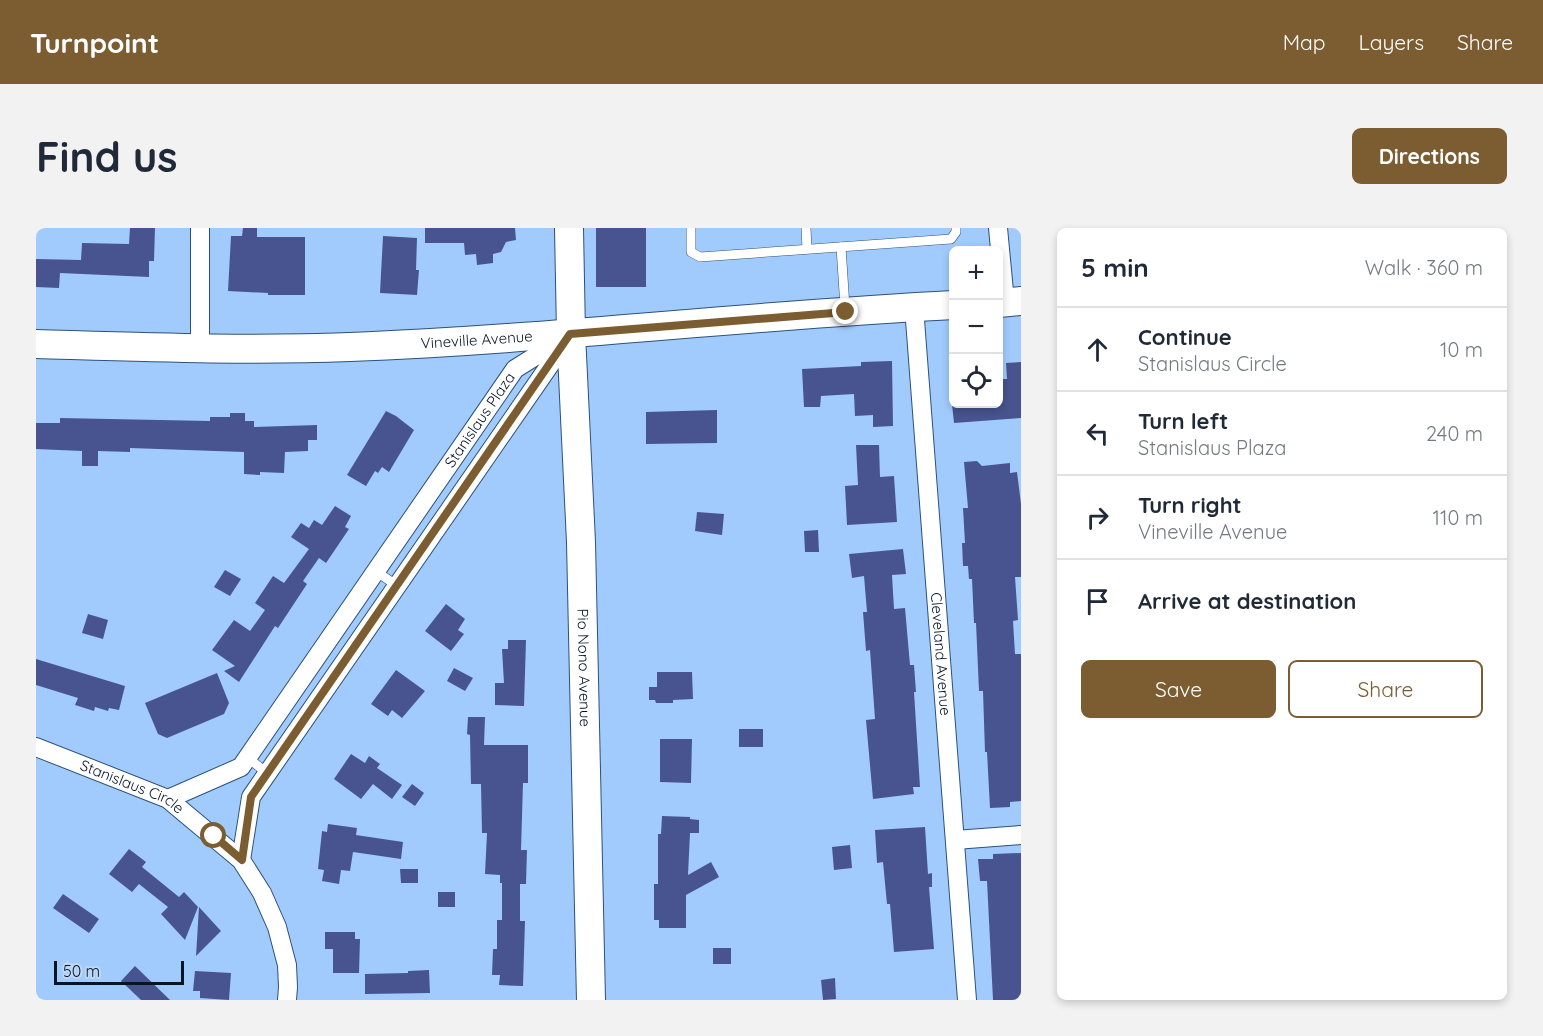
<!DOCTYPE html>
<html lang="en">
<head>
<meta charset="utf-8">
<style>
  body { margin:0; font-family:Quicksand,sans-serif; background:#f2f2f3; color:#1f2937 }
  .controls { position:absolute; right:18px; top:18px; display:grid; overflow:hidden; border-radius:9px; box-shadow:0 3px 9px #0003 }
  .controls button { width:54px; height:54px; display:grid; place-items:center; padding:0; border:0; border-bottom:2px solid #e0e1e3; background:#fff; color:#1f2937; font:30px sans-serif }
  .scale { position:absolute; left:18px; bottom:15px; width:130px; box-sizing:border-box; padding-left:6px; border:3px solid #061526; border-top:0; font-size:16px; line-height:21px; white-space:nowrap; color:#061526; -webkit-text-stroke:4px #bed7f5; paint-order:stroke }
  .stop { position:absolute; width:18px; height:18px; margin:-14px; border:4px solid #7c5c31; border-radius:50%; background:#fff }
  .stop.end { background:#7c5c31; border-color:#fff; box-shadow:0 2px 6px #0008 }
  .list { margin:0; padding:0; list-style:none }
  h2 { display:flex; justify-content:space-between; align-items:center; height:78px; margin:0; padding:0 24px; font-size:26px }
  h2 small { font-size:20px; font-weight:400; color:#747a83 }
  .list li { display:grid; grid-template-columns:39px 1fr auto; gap:18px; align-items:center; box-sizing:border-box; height:84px; padding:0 24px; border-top:2px solid #e0e1e3 }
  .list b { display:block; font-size:22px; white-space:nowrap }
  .list p { margin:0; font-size:20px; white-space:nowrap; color:#747a83 }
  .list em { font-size:20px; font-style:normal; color:#747a83 }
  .actions { display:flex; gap:12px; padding:18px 24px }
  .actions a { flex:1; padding:14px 0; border:2px solid #7c5c31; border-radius:9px; text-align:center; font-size:21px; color:#7c5c31 }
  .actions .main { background:#7c5c31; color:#fff }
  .icon { flex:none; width:33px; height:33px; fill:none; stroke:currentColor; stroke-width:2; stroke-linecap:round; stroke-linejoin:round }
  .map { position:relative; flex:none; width:985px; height:772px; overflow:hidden; border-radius:9px }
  header { display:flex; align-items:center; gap:36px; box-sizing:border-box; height:84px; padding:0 30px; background:#7c5c31; color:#fff }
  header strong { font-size:28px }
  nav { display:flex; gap:33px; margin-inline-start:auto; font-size:21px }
  .intro { display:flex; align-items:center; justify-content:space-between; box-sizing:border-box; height:144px; padding:0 36px }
  h1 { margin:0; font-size:42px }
  .button { padding:15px 27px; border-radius:9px; background:#7c5c31; color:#fff; font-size:21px; font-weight:700 }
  main { display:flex; gap:36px; padding:0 36px }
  aside { flex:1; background:#fff; border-radius:9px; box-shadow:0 3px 9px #0003 }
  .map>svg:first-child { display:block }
  .building { fill:#48548f }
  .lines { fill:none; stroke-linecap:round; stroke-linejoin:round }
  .lane-casing { stroke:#2c517b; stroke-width:10 }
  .street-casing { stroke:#2c517b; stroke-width:20 }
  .primary-casing { stroke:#2c517b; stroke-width:30 }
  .lane { stroke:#fff; stroke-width:9 }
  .street { stroke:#fff; stroke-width:18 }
  .primary { stroke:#fff; stroke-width:28 }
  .route { stroke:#7c5c31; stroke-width:8 }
  .labels { text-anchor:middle; stroke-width:6; stroke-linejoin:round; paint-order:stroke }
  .street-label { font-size:15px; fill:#061526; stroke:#bed7f5 }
</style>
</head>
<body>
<header>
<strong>Turnpoint</strong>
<nav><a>Map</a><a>Layers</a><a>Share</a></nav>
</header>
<div class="intro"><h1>Find us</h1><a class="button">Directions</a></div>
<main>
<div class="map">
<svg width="985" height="772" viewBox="0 0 985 772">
  <rect width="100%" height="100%" fill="#a2cbfd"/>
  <!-- building -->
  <g class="building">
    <path d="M94,0H119L118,33H113V49L24,45L23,60L0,59V31L45,32L46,15L93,16Z"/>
    <path d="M207,0H221V9H269V67H232V65L192,63L195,8H206Z"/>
    <path d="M389,0H479L480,12L470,14L465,24L457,26V35L441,37L440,26L429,27L428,15H389Z"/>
    <rect x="560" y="0" width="50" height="59"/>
    <path d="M347,8L381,10L380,42H383L381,67L344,65Z"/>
    <path d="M856,133L857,198L837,199V187L819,188L818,166L785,168L784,179H768L766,141L825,138V134Z"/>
    <path d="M985,134V190L918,195L916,176H964L963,151H971L970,135Z"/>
    <path d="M681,182V215L610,216V184Z"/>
    <path d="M350,183L360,188L378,202L353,244L346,239L342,245L339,243L330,258L311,247Z"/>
    <path d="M194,185H209V193H218V199L281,197V212H272V223L249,224L248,245L224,244V247L208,246V224L94,220V224L62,223V238H46V223L0,221V195H24V190L174,193V189H194Z"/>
    <path d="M820,217H843L844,249L858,248L861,294L811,297L809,258L822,257Z"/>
    <path d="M941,233L946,238L974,235V245L981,244L985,276V349H979L982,392L977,393L979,426H985V573L974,574V579L954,580L951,524H949L947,463H943L940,395H938L936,351H933L932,338H927L926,315H929L927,280H932L928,234Z"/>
    <path d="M299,278L315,288L309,299L313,301L290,335L283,330L267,353L271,356L242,400L239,398L203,454L188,443L199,438L176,422L198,392L214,403L229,382L219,375L237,348L248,355L273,321L255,309L265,295L273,300L278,292L286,297Z"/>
    <path d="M661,284L688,286L686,307L659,303Z"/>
    <path d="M782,302L783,324H769L768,303Z"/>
    <path d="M867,321L870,346L856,347L858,381L869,380L874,437H878L880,464H878L884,559H877L878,566L837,571L830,492L839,491L834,422L830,423L827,384H831L828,348L816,350L813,326Z"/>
    <path d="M189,342L205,351L194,368L178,359Z"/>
    <path d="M410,376L429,391L422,402L428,406L415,423L389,403Z"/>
    <path d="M52,386L72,392L67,411L46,405Z"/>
    <path d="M472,412H490L488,478L459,477V455H468L466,421H472Z"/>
    <path d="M0,431L89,458L83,482L73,480L72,483L59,479L58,483L39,477L42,470L0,457Z"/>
    <path d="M418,440L437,450L429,463L411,453Z"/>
    <path d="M360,442L389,463L366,490L356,482L352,488L335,476Z"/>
    <path d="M621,444H656L657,471L637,472V475H620L619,472H613V459H621Z"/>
    <path d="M181,445L193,475L188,486L131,510L122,506L109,475Z"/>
    <path d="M432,489H449L448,517H492V555H487L485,622H491L490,656H484V693H489L487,758L463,757L464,747H456L457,721H461V692H466V655H464V647L449,646L451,605H446L445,556H435L434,507L431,506Z"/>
    <rect x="703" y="501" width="24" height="18"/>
    <path d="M624,511H656L655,555L624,554Z"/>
    <path d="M315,526L329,535L333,528L344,536L341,540L366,557L356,571L337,556L325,571L298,551Z"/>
    <path d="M376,556L388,565L379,578L366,569Z"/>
    <path d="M626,588L654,589V591L663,592V605H654L652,647L675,634L683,649L650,667V700H623V692H618V656H622V606H625Z"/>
    <path d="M292,596L321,600L320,607L367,614L365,631L317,624L314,643L305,642L303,656L286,653L288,642L282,641L286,603L291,604Z"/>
    <path d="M889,599L892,646L896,645V659H893L898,721L858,724L854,676H851L847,634L841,635L839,602Z"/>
    <path d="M814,617L816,640L798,642L796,619Z"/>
    <path d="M93,621L110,634L106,639L143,669L148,664L162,679L149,712L125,686L132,679L103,656L96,664L73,646Z"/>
    <path d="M985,625V772H957L951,653H944L942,631H957V626Z"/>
    <path d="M364,641H382V655H365Z"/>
    <rect x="402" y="664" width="17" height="15"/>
    <path d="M27,666L63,691L53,705L17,680Z"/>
    <path d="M163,679L185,703L160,728Z"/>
    <path d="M289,704H319V711H324L323,745H297V721H289Z"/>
    <rect x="677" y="720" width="18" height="16"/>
    <path d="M99,738L134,772H105L85,753Z"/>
    <path d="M393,742L394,765L329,766V746L372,745V743Z"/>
    <path d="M159,743L195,745L193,772L164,770V763H157Z"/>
    <path d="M799,750L800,771L787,772L785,752Z"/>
  </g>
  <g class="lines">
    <!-- lane casing -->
    <g class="lane-casing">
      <g id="lane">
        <path d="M655,0V24L664,29L915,11L920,4V0"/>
        <path d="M770,0L771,21"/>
        <path d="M805,19L809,79"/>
        <path d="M341,344L360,357"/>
        <path d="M212,530L231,545"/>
      </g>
    </g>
    <!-- street casing -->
    <g class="street-casing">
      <g id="street">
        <path d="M962,0L969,74"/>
        <path id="s1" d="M878,79L931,772"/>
        <path d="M164,121V0"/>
        <path id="s2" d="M0,519L132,571L205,632L226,665L241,699L251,737L252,759L251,772"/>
        <path id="s3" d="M132,571L205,539L479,141L530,109"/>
        <path d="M919,612L985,607"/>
        <path d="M205,632L215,569L529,115"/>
      </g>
    </g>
    <!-- primary casing -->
    <g class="primary-casing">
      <g id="primary">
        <path id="s4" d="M533,0L535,106L545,314L555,772"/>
        <path d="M963,75L985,73"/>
        <path id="s5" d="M0,116C105,119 209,123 314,119C516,111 716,87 918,77"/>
      </g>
    </g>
    <!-- lane -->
    <use href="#lane" class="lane"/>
    <!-- street -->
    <use href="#street" class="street"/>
    <!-- primary -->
    <use href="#primary" class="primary"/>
  </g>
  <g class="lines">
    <!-- route -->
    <path class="route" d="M178,608L206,632L215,569L534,106L810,84"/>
  </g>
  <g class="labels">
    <!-- street labels -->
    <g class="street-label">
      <text dy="5" stroke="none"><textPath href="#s5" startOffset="441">Vineville Avenue</textPath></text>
      <text dy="5" stroke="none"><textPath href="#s3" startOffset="501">Stanislaus Plaza</textPath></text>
      <text dy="5" stroke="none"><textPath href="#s1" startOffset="348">Cleveland Avenue</textPath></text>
      <text dy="5" stroke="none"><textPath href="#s4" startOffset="440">Pio Nono Avenue</textPath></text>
      <text dy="5" stroke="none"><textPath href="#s2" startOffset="104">Stanislaus Circle</textPath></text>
    </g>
  </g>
</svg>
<div class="controls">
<button>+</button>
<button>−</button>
<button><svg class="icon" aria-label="locate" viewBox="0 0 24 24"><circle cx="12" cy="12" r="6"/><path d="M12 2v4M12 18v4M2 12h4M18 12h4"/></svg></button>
</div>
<div class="scale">50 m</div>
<div class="stop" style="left:178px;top:608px"></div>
<div class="stop end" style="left:810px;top:84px"></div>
</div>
<aside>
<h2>5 min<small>Walk · 360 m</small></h2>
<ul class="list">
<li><svg class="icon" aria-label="ahead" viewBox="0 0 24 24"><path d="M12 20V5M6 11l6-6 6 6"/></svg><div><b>Continue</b><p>Stanislaus Circle</p></div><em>10 m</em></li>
<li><svg class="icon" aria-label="left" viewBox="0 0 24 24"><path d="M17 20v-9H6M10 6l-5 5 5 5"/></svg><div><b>Turn left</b><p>Stanislaus Plaza</p></div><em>240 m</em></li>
<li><svg class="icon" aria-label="right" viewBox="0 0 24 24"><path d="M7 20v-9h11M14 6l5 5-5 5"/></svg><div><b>Turn right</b><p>Vineville Avenue</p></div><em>110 m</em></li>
<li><svg class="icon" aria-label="arrive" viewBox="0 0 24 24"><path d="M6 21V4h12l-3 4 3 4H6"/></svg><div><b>Arrive at destination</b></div></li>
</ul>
<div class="actions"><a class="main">Save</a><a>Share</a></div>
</aside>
</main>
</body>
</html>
